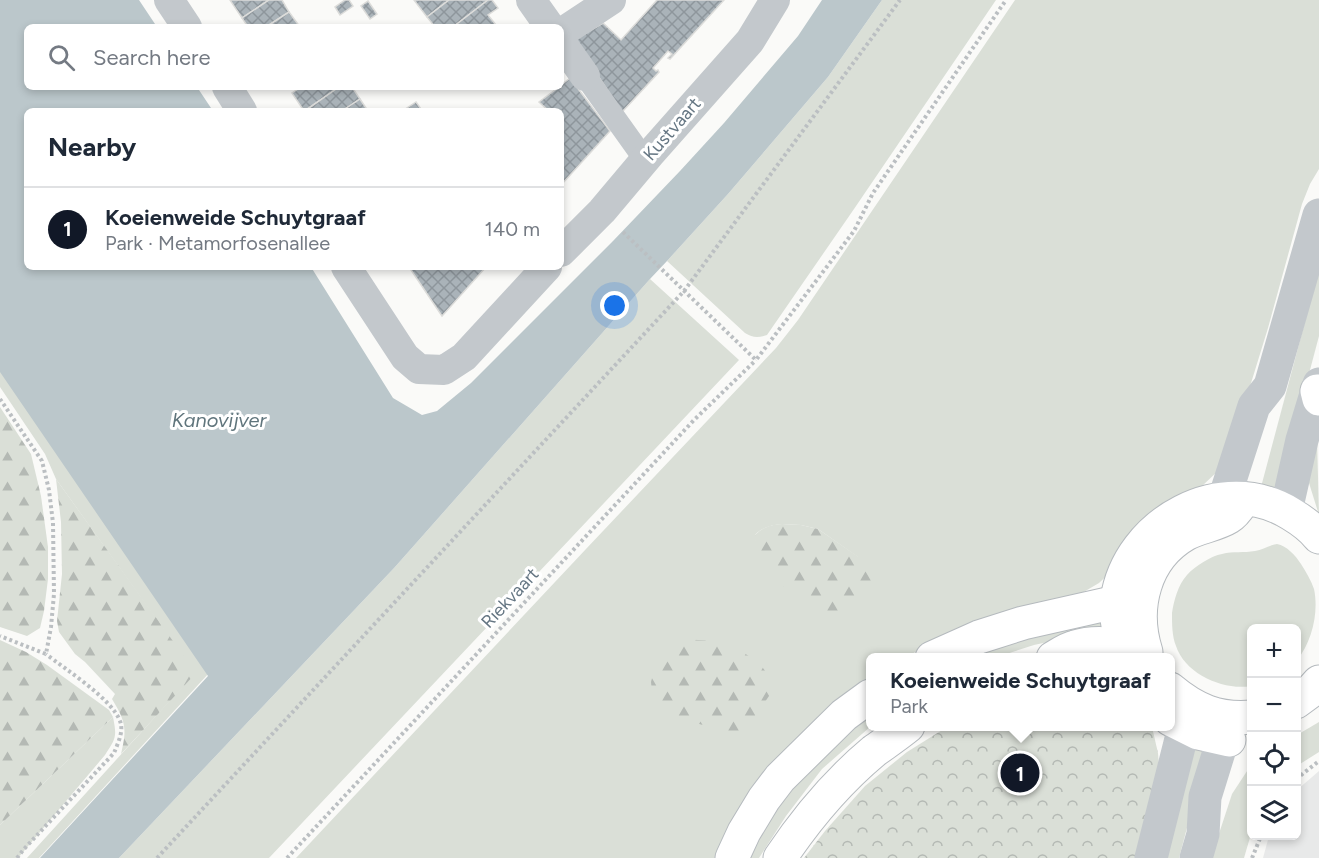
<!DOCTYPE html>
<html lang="en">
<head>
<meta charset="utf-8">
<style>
  body { margin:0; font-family:Figtree,sans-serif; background:#f6f6f7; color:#1f2937 }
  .controls { position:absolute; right:18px; bottom:18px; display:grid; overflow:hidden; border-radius:9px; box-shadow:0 3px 9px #0003 }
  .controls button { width:54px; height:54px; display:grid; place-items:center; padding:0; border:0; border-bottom:2px solid #e0e1e3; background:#fff; color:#1f2937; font:30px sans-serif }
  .you { position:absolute; left:615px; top:306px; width:21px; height:21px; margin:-15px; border:4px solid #fff; border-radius:50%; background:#1a73e8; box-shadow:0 0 0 9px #1a73e833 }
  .badge { display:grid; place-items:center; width:39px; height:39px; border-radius:50%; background:#111827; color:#fff; font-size:20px; font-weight:700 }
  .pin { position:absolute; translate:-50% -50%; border:3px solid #fff; box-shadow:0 2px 6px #0006 }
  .popup { position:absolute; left:866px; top:653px; width:309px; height:78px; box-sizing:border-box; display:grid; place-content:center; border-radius:9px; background:#fff; filter:drop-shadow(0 2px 4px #0005); font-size:20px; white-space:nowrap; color:#747a83 }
  .popup b { font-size:22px; color:#1f2937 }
  .popup::after { content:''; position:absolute; left:50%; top:100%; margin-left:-12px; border:12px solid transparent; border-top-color:#fff }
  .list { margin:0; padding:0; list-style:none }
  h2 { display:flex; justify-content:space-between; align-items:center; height:78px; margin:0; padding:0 24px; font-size:26px }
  h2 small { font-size:20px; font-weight:400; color:#747a83 }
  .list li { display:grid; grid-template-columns:39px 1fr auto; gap:18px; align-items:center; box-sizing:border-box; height:84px; padding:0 24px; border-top:2px solid #e0e1e3 }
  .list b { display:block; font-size:22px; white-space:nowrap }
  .list p { margin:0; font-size:20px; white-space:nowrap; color:#747a83 }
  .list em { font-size:20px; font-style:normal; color:#747a83 }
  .icon { flex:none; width:33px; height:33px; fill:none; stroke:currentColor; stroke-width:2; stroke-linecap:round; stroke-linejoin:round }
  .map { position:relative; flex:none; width:1319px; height:858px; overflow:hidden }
  .search { position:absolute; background:#fff; box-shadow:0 3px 9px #0003; left:24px; top:24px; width:540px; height:66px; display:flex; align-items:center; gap:15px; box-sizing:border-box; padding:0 21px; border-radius:9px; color:#747a83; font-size:22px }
  .panel { position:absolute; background:#fff; box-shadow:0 3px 9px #0003; left:24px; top:108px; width:540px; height:162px; border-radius:9px }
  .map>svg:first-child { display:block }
  .built { fill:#e8e9e9 }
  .grass { fill:#dadfd7; fill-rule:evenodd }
  .forest { fill:url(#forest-firs) }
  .park { fill:url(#park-crowns) }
  .water { fill:#bbc7cb }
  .building { fill:url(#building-cross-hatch); stroke:#dcdcda; stroke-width:1.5 }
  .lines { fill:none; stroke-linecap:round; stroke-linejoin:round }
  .primary-casing { stroke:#b5babe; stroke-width:35 }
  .path { stroke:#bbbfc2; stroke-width:4; stroke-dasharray:3 3; stroke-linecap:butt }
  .pedestrian { stroke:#c3c8cc; stroke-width:22 }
  .minor { stroke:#c3c8cc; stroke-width:30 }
  .tertiary { stroke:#c3c8cc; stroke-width:33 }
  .primary { stroke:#fff; stroke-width:33 }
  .labels { text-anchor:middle; stroke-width:6; stroke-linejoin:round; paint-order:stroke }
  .street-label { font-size:18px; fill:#657683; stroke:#fff }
  .water-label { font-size:20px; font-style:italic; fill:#60757c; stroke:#fff }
</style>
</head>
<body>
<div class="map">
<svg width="1319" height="858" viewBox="0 0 1319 858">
  <defs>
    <pattern id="forest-firs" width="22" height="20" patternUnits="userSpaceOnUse" patternTransform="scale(1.5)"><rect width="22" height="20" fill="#dadfd7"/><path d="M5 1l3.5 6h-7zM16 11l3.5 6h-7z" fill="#b4b9b4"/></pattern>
    <pattern id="park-crowns" width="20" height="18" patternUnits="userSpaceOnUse" patternTransform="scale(1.5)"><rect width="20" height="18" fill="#dadfd7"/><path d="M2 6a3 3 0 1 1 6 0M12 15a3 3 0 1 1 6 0" fill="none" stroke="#b4b9b4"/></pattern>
    <pattern id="building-cross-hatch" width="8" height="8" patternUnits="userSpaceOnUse" patternTransform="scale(1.5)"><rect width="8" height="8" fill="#aab3b9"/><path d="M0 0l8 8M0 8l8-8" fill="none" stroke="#8e969c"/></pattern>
  </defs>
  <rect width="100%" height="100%" fill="#fafaf8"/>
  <!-- built -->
  <path class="built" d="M1319,771V858H1263L1269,836H1296L1297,790Z"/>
  <!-- grass -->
  <g class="grass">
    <path d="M882,0H996L854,209L767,335C758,338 753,338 745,333L667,261L728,194L828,77Z"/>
    <path d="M1015,0H1319V169L1310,184L1302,204L1268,328L1235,435L1219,470L1099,583L1070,600L940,639L906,657L870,658V679L852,690L719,858H296L586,549L776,348L798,320ZM782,524L801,525L818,529L858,557L755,540V535C763,527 771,525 782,524Z"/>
    <path d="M1319,269V336L1278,491L1261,487Z"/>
    <path d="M650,279L739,360L269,858H119L395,567Z"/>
    <path d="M0,370L209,673L39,858H27L195,673L56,479L45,454L0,387Z"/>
    <path d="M1317,438L1319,515L1309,483V464Z"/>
    <path d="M1277,544C1287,546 1295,555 1301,564C1306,572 1311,580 1314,589C1319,612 1312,642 1297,660L1296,628H1252L1251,686C1224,691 1185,674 1176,646C1172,636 1172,624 1172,613C1174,600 1178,585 1187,575C1195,566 1211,556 1222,554C1233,551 1244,553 1255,551C1263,550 1269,545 1277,544Z"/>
    <path d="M1105,619L1106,633L1080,635L1034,645L997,657L957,658L964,654Z"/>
    <path d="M870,707V727L822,769L786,816L759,858H743L780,799Z"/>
    <path d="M113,717C117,737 116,738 105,755L18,858H0V825Z"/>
    <path d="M1319,722V752L1300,764L1297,767V735Z"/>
    <path d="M1192,745L1208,748L1179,858H1162Z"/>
    <path d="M1251,765V834L1244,858H1211L1232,794Z"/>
  </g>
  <!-- forest -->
  <g class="forest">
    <path d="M0,407L31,454L41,496L48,547V579L44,611L40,628L27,636L0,627Z"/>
    <path d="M56,479L196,673L121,754C127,729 126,722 112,699L115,694L85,662L75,654L59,632L57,621L62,574L61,522Z"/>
    <path d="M782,524L801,525L818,529L879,571L880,575L865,595L845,612L831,617L798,599L771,576L755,540V535C763,527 770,525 782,524Z"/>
    <path d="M678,639L718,641L740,650L760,664L772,680L769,696L756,715L740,731L727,732L689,721L662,711L653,701L651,682L656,663L665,648Z"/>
    <path d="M0,640L26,652L47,665L109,710L113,717L0,825Z"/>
  </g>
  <!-- park -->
  <path class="park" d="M947,727H1152L1158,753L1160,778L1145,858H804L825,831L865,786L907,752Z"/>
  <!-- water -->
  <path class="water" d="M0,0H139L157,27H27V87H197L213,111H27V267H311L393,398L422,415L437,411L471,383L613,241L680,171L724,123L798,36L822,0H882L828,77L728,194L667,261L650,279L395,567L119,858H40L208,676L0,372Z"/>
  <!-- building -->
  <g class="building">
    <path d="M230,0H269L242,18Z"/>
    <path d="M269,0H282L289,12L266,27H248L242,18Z"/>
    <path d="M345,0H349L353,6L340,15L335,7Z"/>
    <path d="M414,0H449L427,17Z"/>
    <path d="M449,0H488L453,27H435L427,17Z"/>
    <path d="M488,0H492L498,8L488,15L496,25L494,27H453Z"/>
    <path d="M657,0H724L670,59L668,58L672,54L668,51L653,68L656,71L658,70L659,72L622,112L574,40L603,23L621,40Z"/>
    <path d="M368,1L377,14L370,19L361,6Z"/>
    <path d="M289,12L300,27H266Z"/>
    <path d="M570,78L610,131L561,185V111H549L539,102L559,87H561V85Z"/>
    <path d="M301,87H339L304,111L292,93Z"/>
    <path d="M339,87H352L360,99L342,111H305Z"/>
    <path d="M360,99L368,111H342Z"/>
    <path d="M416,102L421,109L418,111H404V110Z"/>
    <path d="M409,267H486L442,316Z"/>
  </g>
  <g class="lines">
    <!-- primary casing -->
    <g class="primary-casing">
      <g id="primary">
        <path d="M1317,391L1319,399"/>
        <path d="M1146,652C1132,608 1144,558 1186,534C1199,527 1216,525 1229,517C1236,513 1240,505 1244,499"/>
        <path d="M932,658L979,637L1023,623L1116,602"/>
        <path d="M1053,658C1060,654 1067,649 1075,647C1097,640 1120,644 1142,651"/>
        <path d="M1127,658C1121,640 1114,618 1117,600C1128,522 1222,471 1291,514C1301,520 1311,527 1319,537"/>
        <path d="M1170,689C1195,710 1218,720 1252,717"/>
        <path d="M1296,702L1311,691L1319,682"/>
        <path d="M1170,719L1198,733L1229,740"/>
        <path d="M732,858L744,832L764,799L780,778L844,715L870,696"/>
        <path d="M780,858C806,819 838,781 874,751C885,743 897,735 908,726"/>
      </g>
    </g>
    <!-- path -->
    <g class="path">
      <path d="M623,232L756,360L854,231L873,193L1006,0"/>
      <path d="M0,399L42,461L49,490L53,523L54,594L51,627L46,654L0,636"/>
      <path d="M1296,779L1319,761"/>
      <path d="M17,858L24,849L114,753C118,743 124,731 120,721C112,699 65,669 46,654"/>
      <path d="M157,858L684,291L900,0"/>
      <path d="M287,858L694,420L756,360"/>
      <path d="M1252,858L1261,836"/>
    </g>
    <!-- pedestrian -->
    <path class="pedestrian" d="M585,76L645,160"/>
    <!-- minor -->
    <g class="minor">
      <path d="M169,0L187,27"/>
      <path d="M531,0L550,27"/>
      <path d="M561,33L611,0"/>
      <path d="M561,42L585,76"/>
      <path d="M227,87L242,111"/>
      <path d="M561,252L602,211L650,154L750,41L775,0"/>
      <path d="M346,267L405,357L419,369L444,370L464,357L547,267"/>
    </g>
    <!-- tertiary -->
    <g class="tertiary">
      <path d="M1224,499L1254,406L1270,386L1319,215"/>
      <path d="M1286,511L1302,440L1319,384"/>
      <path d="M1151,858L1184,727"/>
      <path d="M1196,858L1203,834L1205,797L1223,739"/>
    </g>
    <!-- primary -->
    <use href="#primary" class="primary"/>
  </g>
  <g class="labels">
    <!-- street labels -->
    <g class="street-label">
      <text transform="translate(672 129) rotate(-49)" y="6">Kustvaart</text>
      <text transform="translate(510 598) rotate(-47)" y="6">Riekvaart</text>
    </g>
    <!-- water labels -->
    <g class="water-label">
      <text x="219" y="427">Kanovijver</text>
    </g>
  </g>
</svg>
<div class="controls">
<button>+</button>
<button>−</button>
<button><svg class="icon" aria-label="locate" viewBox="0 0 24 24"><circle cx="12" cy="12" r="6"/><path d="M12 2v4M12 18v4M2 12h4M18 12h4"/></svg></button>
<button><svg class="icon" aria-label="layers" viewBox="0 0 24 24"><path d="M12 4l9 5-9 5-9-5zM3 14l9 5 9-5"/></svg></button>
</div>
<div class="you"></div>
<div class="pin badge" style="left:1020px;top:773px">1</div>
<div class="popup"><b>Koeienweide Schuytgraaf</b>Park</div>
<div class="search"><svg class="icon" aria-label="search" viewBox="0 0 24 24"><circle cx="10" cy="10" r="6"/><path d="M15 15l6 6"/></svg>Search here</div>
<section class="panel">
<h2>Nearby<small></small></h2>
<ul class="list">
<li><span class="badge">1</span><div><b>Koeienweide Schuytgraaf</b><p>Park · Metamorfosenallee</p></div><em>140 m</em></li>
</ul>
</section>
</div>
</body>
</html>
